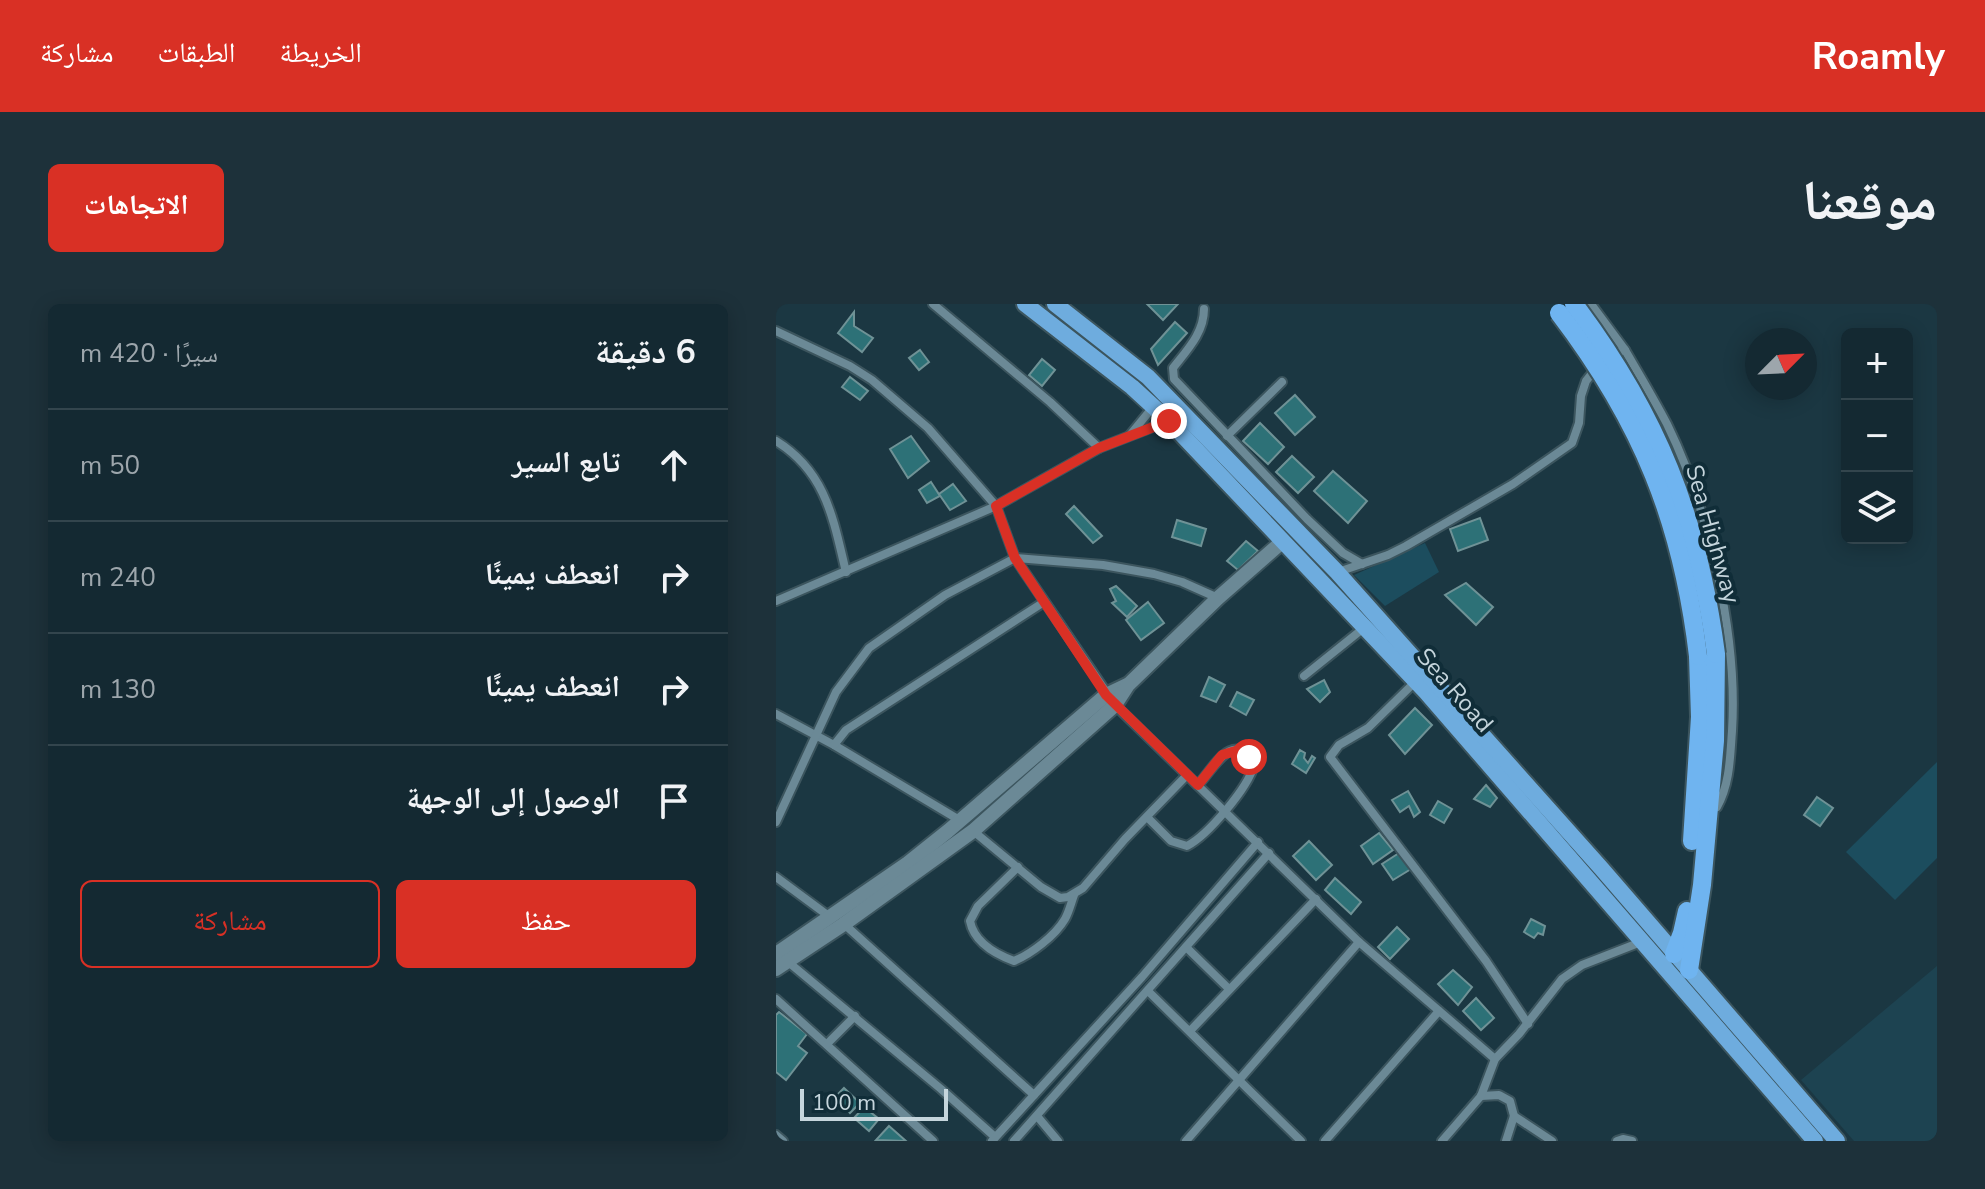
<!DOCTYPE html>
<html lang="ar">
<head>
<meta charset="utf-8">
<style>
  body { margin:0; font-family:"Nunito Sans","Noto Naskh Arabic",sans-serif; background:#1d313a; color:#f1f3f6; direction:rtl }
  .controls { position:absolute; right:24px; top:24px; display:grid; overflow:hidden; border-radius:12px; box-shadow:0 4px 20px #0003 }
  .controls button { width:72px; height:72px; display:grid; place-items:center; padding:0; border:0; border-bottom:2px solid #33454d; background:#142932; color:#f1f3f6; font:40px sans-serif }
  .compass { position:absolute; left:969px; top:24px; width:72px; height:72px; border-radius:50%; background:#142932; box-shadow:0 4px 20px #0003; rotate:66deg }
  .scale { position:absolute; left:24px; bottom:20px; width:148px; box-sizing:border-box; padding-left:8px; border:4px solid #c5d5dc; border-top:0; font-size:22px; line-height:28px; white-space:nowrap; color:#c5d5dc; -webkit-text-stroke:6px #102d38; paint-order:stroke }
  .stop { position:absolute; width:24px; height:24px; margin:-18px; border:6px solid #d93025; border-radius:50%; background:#fff }
  .stop.end { background:#d93025; border-color:#fff; box-shadow:0 2px 8px #0008 }
  .list { margin:0; padding:0; list-style:none }
  h2 { display:flex; justify-content:space-between; align-items:center; height:104px; margin:0; padding:0 32px; font-size:34px }
  h2 small { font-size:26px; font-weight:400; color:#9da6ac }
  .list li { display:grid; grid-template-columns:52px 1fr auto; gap:24px; align-items:center; box-sizing:border-box; height:112px; padding:0 32px; border-top:2px solid #33454d }
  .list b { display:block; font-size:30px; white-space:nowrap }
  .list em { font-size:26px; font-style:normal; color:#9da6ac }
  .actions { display:flex; gap:16px; padding:24px 32px }
  .actions a { flex:1; padding:18px 0; border:2px solid #d93025; border-radius:12px; text-align:center; font-size:28px; color:#d93025 }
  .actions .main { background:#d93025; color:#fff }
  .icon { flex:none; width:44px; height:44px; fill:none; stroke:currentColor; stroke-width:2; stroke-linecap:round; stroke-linejoin:round }
  .map { position:relative; flex:none; width:1161px; height:837px; overflow:hidden; direction:ltr; border-radius:12px }
  header { display:flex; align-items:center; gap:48px; box-sizing:border-box; height:112px; padding:0 40px; background:#d93025; color:#fff }
  header strong { font-size:38px }
  nav { display:flex; gap:44px; margin-inline-start:auto; font-size:28px }
  .intro { display:flex; align-items:center; justify-content:space-between; box-sizing:border-box; height:192px; padding:0 48px }
  h1 { margin:0; font-size:56px }
  .button { padding:20px 36px; border-radius:12px; background:#d93025; color:#fff; font-size:28px; font-weight:700 }
  main { display:flex; gap:48px; padding:0 48px }
  aside { flex:1; background:#142932; border-radius:12px; box-shadow:0 4px 20px #0003 }
  .map>svg:first-child { display:block }
  .built { fill:#1d4351 }
  .green { fill:#1c4d5e }
  .building { fill:#2d7177; stroke:#6f9296; stroke-width:2 }
  .lines { fill:none; stroke-linecap:round; stroke-linejoin:round }
  .minor-casing { stroke:#3c555e; stroke-width:12 }
  .secondary-casing { stroke:#3c555e; stroke-width:18 }
  .trunk-casing { stroke:#3c555e; stroke-width:20 }
  .motorway-casing { stroke:#3c555e; stroke-width:22 }
  .minor { stroke:#6b8996; stroke-width:8 }
  .secondary { stroke:#6b8996; stroke-width:14 }
  .trunk { stroke:#6eacde; stroke-width:16 }
  .motorway { stroke:#6fb4f0; stroke-width:18 }
  .motorway-bridge-casing { stroke:#3c555e; stroke-width:22; stroke-linecap:butt }
  .motorway-bridge { stroke:#6fb4f0; stroke-width:18 }
  .route { stroke:#d93025; stroke-width:10 }
  .labels { text-anchor:middle; stroke-width:8; stroke-linejoin:round; paint-order:stroke }
  .street-label { font-size:24px; fill:#c5d5dc; stroke:#102d38 }
</style>
</head>
<body>
<header>
<strong>Roamly</strong>
<nav><a>الخريطة</a><a>الطبقات</a><a>مشاركة</a></nav>
</header>
<div class="intro"><h1>موقعنا</h1><a class="button">الاتجاهات</a></div>
<main>
<div class="map">
<svg width="1161" height="837" viewBox="0 0 1161 837">
  <rect width="100%" height="100%" fill="#1b3742"/>
  <!-- built -->
  <path class="built" d="M1161,662V837H1078L1025,776Z"/>
  <!-- green -->
  <g class="green">
    <path d="M649,239L663,268L609,302L578,271Z"/>
    <path d="M1161,458V554L1119,596L1070,548Z"/>
  </g>
  <!-- building -->
  <g class="building">
    <path d="M371,0H402L387,16Z"/>
    <path d="M78,8V22L97,34L86,48L62,29Z"/>
    <path d="M399,18L411,29L382,61L375,45Z"/>
    <path d="M144,46L153,58L143,66L133,54Z"/>
    <path d="M266,55L279,66L266,82L253,71Z"/>
    <path d="M74,73L92,87L84,96L66,83Z"/>
    <path d="M519,91L539,113L519,131L499,109Z"/>
    <path d="M484,119L508,143L492,160L467,137Z"/>
    <path d="M135,132L153,157L132,174L114,145Z"/>
    <path d="M516,152L538,173L522,189L500,168Z"/>
    <path d="M557,167L591,197L572,219L538,187Z"/>
    <path d="M155,178L164,192L151,199L143,186Z"/>
    <path d="M177,180L190,197L174,206L163,190Z"/>
    <path d="M298,202L326,232L317,239L290,210Z"/>
    <path d="M704,214L712,236L682,247L674,225Z"/>
    <path d="M401,216L430,225L425,242L396,233Z"/>
    <path d="M470,237L482,247L462,266L451,257Z"/>
    <path d="M690,279L717,303L700,321L669,291Z"/>
    <path d="M340,282L361,302L351,313L336,299L340,297L334,285Z"/>
    <path d="M372,298L388,319L365,336L350,316Z"/>
    <path d="M433,373L449,381L440,398L425,392Z"/>
    <path d="M548,376L554,388L544,398L531,385Z"/>
    <path d="M461,388L478,396L470,411L454,402Z"/>
    <path d="M639,404L656,421L629,450L613,431Z"/>
    <path d="M524,446L529,449L528,454L532,459L536,452L539,454L530,469L516,460Z"/>
    <path d="M710,481L721,494L714,503L698,495Z"/>
    <path d="M632,487L644,508L638,513L633,502L624,508L616,496Z"/>
    <path d="M1041,493L1057,504L1044,522L1028,511Z"/>
    <path d="M662,497L676,505L668,519L654,511Z"/>
    <path d="M603,529L617,546L597,560L585,542Z"/>
    <path d="M533,537L556,561L540,576L517,552Z"/>
    <path d="M623,549L635,565L617,576L606,560Z"/>
    <path d="M559,574L585,598L575,610L549,586Z"/>
    <path d="M755,615L769,622L767,631L762,629L758,634L748,628Z"/>
    <path d="M621,623L633,635L614,655L602,643Z"/>
    <path d="M677,666L696,683L682,701L662,680Z"/>
    <path d="M700,694L718,714L705,726L687,707Z"/>
    <path d="M3,708L31,730L22,742L31,749L10,776L0,768V711Z"/>
    <path d="M68,784L84,799L74,809L59,793Z"/>
    <path d="M88,803L103,815L93,827L78,814Z"/>
    <path d="M113,822L130,837L100,836Z"/>
  </g>
  <g class="lines">
    <!-- minor casing -->
    <g class="minor-casing">
      <g id="minor">
        <path d="M157,0L274,98L323,144"/>
        <path d="M815,0L849,46L845,47"/>
        <path d="M428,5C428,29 411,46 397,64L398,75L531,215L567,249L586,260"/>
        <path d="M0,27L74,62L96,76L152,124L220,202L239,254L339,401L583,638L719,755"/>
        <path d="M849,46C863,70 878,95 891,120C933,206 962,331 956,427C954,453 954,480 941,503"/>
        <path d="M354,131L377,103"/>
        <path d="M451,132L506,78"/>
        <path d="M0,137C50,168 57,214 70,268"/>
        <path d="M562,268L612,251L630,242L737,180L796,139L803,119L805,92L810,77L821,63"/>
        <path d="M0,297L220,202L323,144L392,117"/>
        <path d="M528,372L589,323"/>
        <path d="M640,377L592,424L563,441L554,453L710,657L752,720"/>
        <path d="M0,410L58,441L185,517"/>
        <path d="M58,441L70,426L268,298"/>
        <path d="M371,513L395,537L411,542C432,531 472,484 478,461C458,423 437,465 422,481"/>
        <path d="M0,518L60,388L93,344L169,291L239,254L327,261L378,270L406,278L442,294"/>
        <path d="M196,526L265,583L284,594L292,593L307,584L349,535L411,471"/>
        <path d="M242,563L202,602L194,617C198,638 219,650 238,657C255,650 279,632 289,615C293,608 295,599 298,591"/>
        <path d="M0,573L54,613"/>
        <path d="M68,620L258,791"/>
        <path d="M410,643L452,684"/>
        <path d="M11,657L165,785L219,833"/>
        <path d="M372,687L525,837"/>
        <path d="M0,695L157,837"/>
        <path d="M414,727L540,595"/>
        <path d="M51,740L79,712"/>
        <path d="M705,792L723,791L734,797L738,812L730,837"/>
        <path d="M261,812L282,837"/>
        <path d="M738,812L776,837"/>
        <path d="M0,831L7,837"/>
        <path d="M216,837L366,673L482,538"/>
        <path d="M238,837L493,549"/>
        <path d="M410,837L583,638"/>
        <path d="M549,837L663,707"/>
        <path d="M666,837L705,792L719,755L743,730L786,675L806,661L865,638"/>
        <path d="M841,837L847,835L856,837"/>
      </g>
    </g>
    <!-- secondary casing -->
    <g class="secondary-casing">
      <g id="secondary">
        <path d="M0,650L132,559L172,527L330,391L351,381"/>
        <path d="M0,665L68,620L197,527L339,401L352,381L442,294L507,237"/>
      </g>
    </g>
    <!-- trunk casing -->
    <g class="trunk-casing">
      <g id="trunk">
        <path d="M249,0L356,83L393,117L650,388L1039,837"/>
        <path d="M279,0L372,73L561,268L825,564L1061,837"/>
      </g>
    </g>
    <!-- motorway casing -->
    <g class="motorway-casing">
      <g id="motorway">
        <path d="M916,537L924,413L922,352"/>
        <path d="M898,650L906,629L911,607"/>
        <path d="M913,666L926,581L939,437L940,350"/>
      </g>
    </g>
    <!-- minor -->
    <use href="#minor" class="minor"/>
    <!-- secondary -->
    <use href="#secondary" class="secondary"/>
    <!-- trunk -->
    <use href="#trunk" class="trunk"/>
    <!-- motorway -->
    <use href="#motorway" class="motorway"/>
    <!-- motorway-bridge casing -->
    <g class="motorway-bridge-casing">
      <g id="motorway-bridge">
        <path d="M798,0C881,110 922,213 940,350"/>
        <path d="M783,9C866,118 906,217 922,352"/>
      </g>
    </g>
    <!-- motorway-bridge -->
    <use href="#motorway-bridge" class="motorway-bridge"/>
  </g>
  <g class="lines">
    <!-- route -->
    <path class="route" d="M393,117L323,144L220,202L239,254L330,391L422,481L446,451L463,446L473,453"/>
  </g>
  <g class="labels">
    <!-- street labels -->
    <g class="street-label">
      <text transform="translate(937 230) rotate(74)" y="8">Sea Highway</text>
      <text transform="translate(679 386) rotate(49)" y="8">Sea Road</text>
    </g>
  </g>
</svg>
<div class="controls">
<button>+</button>
<button>−</button>
<button><svg class="icon" aria-label="layers" viewBox="0 0 24 24"><path d="M12 4l9 5-9 5-9-5zM3 14l9 5 9-5"/></svg></button>
</div>
<svg class="compass" viewBox="-18 -18 36 36"><path d="M0-13l5 13h-10z" fill="#e53935"/><path d="M0 13l5-13h-10z" fill="#9da6ac"/></svg>
<div class="scale">100 m</div>
<div class="stop" style="left:473px;top:453px"></div>
<div class="stop end" style="left:393px;top:117px"></div>
</div>
<aside>
<h2>6 دقيقة<small>سيرًا · 420 m</small></h2>
<ul class="list">
<li><svg class="icon" aria-label="ahead" viewBox="0 0 24 24"><path d="M12 20V5M6 11l6-6 6 6"/></svg><div><b>تابع السير</b></div><em>50 m</em></li>
<li><svg class="icon" aria-label="right" viewBox="0 0 24 24"><path d="M7 20v-9h11M14 6l5 5-5 5"/></svg><div><b>انعطف يمينًا</b></div><em>240 m</em></li>
<li><svg class="icon" aria-label="right" viewBox="0 0 24 24"><path d="M7 20v-9h11M14 6l5 5-5 5"/></svg><div><b>انعطف يمينًا</b></div><em>130 m</em></li>
<li><svg class="icon" aria-label="arrive" viewBox="0 0 24 24"><path d="M6 21V4h12l-3 4 3 4H6"/></svg><div><b>الوصول إلى الوجهة</b></div></li>
</ul>
<div class="actions"><a class="main">حفظ</a><a>مشاركة</a></div>
</aside>
</main>
</body>
</html>
